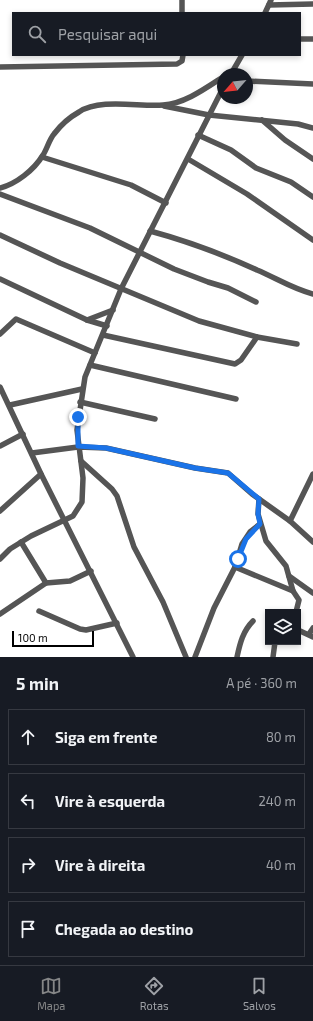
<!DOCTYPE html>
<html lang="pt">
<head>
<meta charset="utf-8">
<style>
  body { margin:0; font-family:"Exo 2",sans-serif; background:#242831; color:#f1f3f6 }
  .controls { position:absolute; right:12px; bottom:12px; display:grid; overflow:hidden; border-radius:0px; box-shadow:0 2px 6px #0003 }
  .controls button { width:36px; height:36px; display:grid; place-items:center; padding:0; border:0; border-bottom:1px solid #363941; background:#171b24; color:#f1f3f6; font:20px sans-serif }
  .compass { position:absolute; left:217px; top:68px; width:36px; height:36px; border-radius:50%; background:#171b24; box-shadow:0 2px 6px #0003; rotate:242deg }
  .scale { position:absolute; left:12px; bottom:10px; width:82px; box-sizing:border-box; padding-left:4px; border:2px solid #000; border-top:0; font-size:11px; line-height:14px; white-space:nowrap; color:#000; -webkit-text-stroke:3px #fff; paint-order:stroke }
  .stop { position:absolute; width:12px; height:12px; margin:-9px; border:3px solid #1a73e8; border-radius:50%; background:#fff }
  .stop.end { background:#1a73e8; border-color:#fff; box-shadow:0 1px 4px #0008 }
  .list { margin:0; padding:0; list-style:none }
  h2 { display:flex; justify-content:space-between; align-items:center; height:52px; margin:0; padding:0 16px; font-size:17px }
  h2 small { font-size:13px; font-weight:400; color:#9ea1a6 }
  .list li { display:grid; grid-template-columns:26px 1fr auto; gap:12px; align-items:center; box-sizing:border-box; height:56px; margin:0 8px 8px; padding:0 8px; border:1px solid #363941; border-radius:0px }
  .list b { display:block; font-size:15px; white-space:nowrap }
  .list em { font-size:13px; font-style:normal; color:#9ea1a6 }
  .icon { flex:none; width:22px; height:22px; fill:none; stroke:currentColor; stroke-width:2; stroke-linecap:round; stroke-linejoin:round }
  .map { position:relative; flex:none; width:313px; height:657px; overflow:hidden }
  .search { position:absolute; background:#171b24; box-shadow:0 2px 6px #0003; left:12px; right:12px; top:12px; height:44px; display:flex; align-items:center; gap:10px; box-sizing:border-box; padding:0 14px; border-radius:0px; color:#9ea1a6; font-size:15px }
  .sheet { height:308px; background:#171b24 }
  nav { display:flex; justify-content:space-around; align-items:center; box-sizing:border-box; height:56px; border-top:1px solid #363941; background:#171b24; font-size:11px; color:#9ea1a6 }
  nav a { display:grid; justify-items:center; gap:2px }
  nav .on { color:#858687 }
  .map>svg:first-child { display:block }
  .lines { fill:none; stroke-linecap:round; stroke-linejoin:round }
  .minor { stroke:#555; stroke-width:5.5 }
  .route { stroke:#1a73e8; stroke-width:5 }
</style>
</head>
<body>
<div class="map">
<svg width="313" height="657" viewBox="0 0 313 657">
  <rect width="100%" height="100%" fill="#fff"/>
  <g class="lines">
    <!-- minor -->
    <g class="minor">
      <path d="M182,0V13"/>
      <path d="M269,5L313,4"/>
      <path d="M265,13L271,0"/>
      <path d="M300,39H313"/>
      <path d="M0,67L177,64L182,61L183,55"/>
      <path d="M231,74L242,55"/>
      <path d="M247,81L313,84"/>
      <path d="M164,106L209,115L298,124L313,128"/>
      <path d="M262,120L285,140L313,159"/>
      <path d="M198,135L231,150L256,168L291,182L313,197"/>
      <path d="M42,157L131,185L166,203"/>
      <path d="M188,159L247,194L313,240"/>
      <path d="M0,188C16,184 34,170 43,155C47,149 49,140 54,134C60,126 70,117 79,112C100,98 139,107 163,105C184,104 206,88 223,77"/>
      <path d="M0,194L90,228L174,269L208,282L228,288L256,302"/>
      <path d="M150,231C187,241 222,254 257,270C276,278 293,289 313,294"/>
      <path d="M0,235L60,263L199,321L257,337L297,344"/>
      <path d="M0,279L87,320L107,326"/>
      <path d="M87,320L113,310"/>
      <path d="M0,334L16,319L95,353"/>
      <path d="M103,335L235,364L241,360L257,337"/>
      <path d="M90,365L236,399"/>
      <path d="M0,387L41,474L133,657"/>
      <path d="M80,402L155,419"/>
      <path d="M10,405L82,389"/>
      <path d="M0,446L23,434"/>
      <path d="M32,453L78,447L106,448L195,468L228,473L252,494L290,521L313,542"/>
      <path d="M81,461L112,489L117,496L134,547L163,602L186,657"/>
      <path d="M259,499L258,514L266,541L286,566L293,591L299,600L296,612"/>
      <path d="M0,511L41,474"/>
      <path d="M290,521L313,474"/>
      <path d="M21,542L46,583"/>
      <path d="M0,559L10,549L31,536L73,516L82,502L83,478L77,430L85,377L121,289L223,88"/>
      <path d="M235,567L293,591"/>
      <path d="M289,576L313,593"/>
      <path d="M39,611L80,629L86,630L117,623"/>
      <path d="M0,614L46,583L70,581L91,571"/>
      <path d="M298,630L313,637"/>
      <path d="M309,634L313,628"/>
      <path d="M195,657L214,608L235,567L242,544L250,532L260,524"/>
      <path d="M237,657C240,643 243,631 253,621"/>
      <path d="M273,657L275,642"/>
    </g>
  </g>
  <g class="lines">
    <!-- route -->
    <path class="route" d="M78,417V446L106,448L195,468L228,473L259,499L258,514L260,524L246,539L238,559"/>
  </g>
</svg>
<div class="controls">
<button><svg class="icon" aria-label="layers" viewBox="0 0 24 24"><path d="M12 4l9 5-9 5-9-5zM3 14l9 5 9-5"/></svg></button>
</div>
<svg class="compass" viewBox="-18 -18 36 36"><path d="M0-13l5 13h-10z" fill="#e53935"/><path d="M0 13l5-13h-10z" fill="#9ea1a6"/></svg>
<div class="scale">100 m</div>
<div class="stop" style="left:238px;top:559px"></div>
<div class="stop end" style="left:78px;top:417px"></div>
<div class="search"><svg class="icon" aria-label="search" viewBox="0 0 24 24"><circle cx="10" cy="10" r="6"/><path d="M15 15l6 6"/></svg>Pesquisar aqui</div>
</div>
<section class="sheet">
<h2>5 min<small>A pé · 360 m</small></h2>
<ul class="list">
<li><svg class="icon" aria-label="ahead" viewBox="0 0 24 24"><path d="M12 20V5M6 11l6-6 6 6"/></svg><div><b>Siga em frente</b></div><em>80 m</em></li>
<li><svg class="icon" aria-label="left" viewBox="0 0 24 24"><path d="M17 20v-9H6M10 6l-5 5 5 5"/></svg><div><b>Vire à esquerda</b></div><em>240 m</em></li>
<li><svg class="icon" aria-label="right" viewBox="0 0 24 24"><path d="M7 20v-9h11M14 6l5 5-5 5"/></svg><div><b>Vire à direita</b></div><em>40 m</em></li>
<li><svg class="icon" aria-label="arrive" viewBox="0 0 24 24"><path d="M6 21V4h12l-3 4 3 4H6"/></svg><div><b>Chegada ao destino</b></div></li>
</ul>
</section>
<nav>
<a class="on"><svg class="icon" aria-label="map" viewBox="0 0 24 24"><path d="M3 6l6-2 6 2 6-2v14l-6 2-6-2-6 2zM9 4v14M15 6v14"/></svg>Mapa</a>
<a><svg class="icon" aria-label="directions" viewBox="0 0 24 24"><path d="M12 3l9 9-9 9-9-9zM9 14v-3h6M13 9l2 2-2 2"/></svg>Rotas</a>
<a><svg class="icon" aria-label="saved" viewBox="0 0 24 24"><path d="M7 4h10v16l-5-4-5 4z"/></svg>Salvos</a>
</nav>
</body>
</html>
